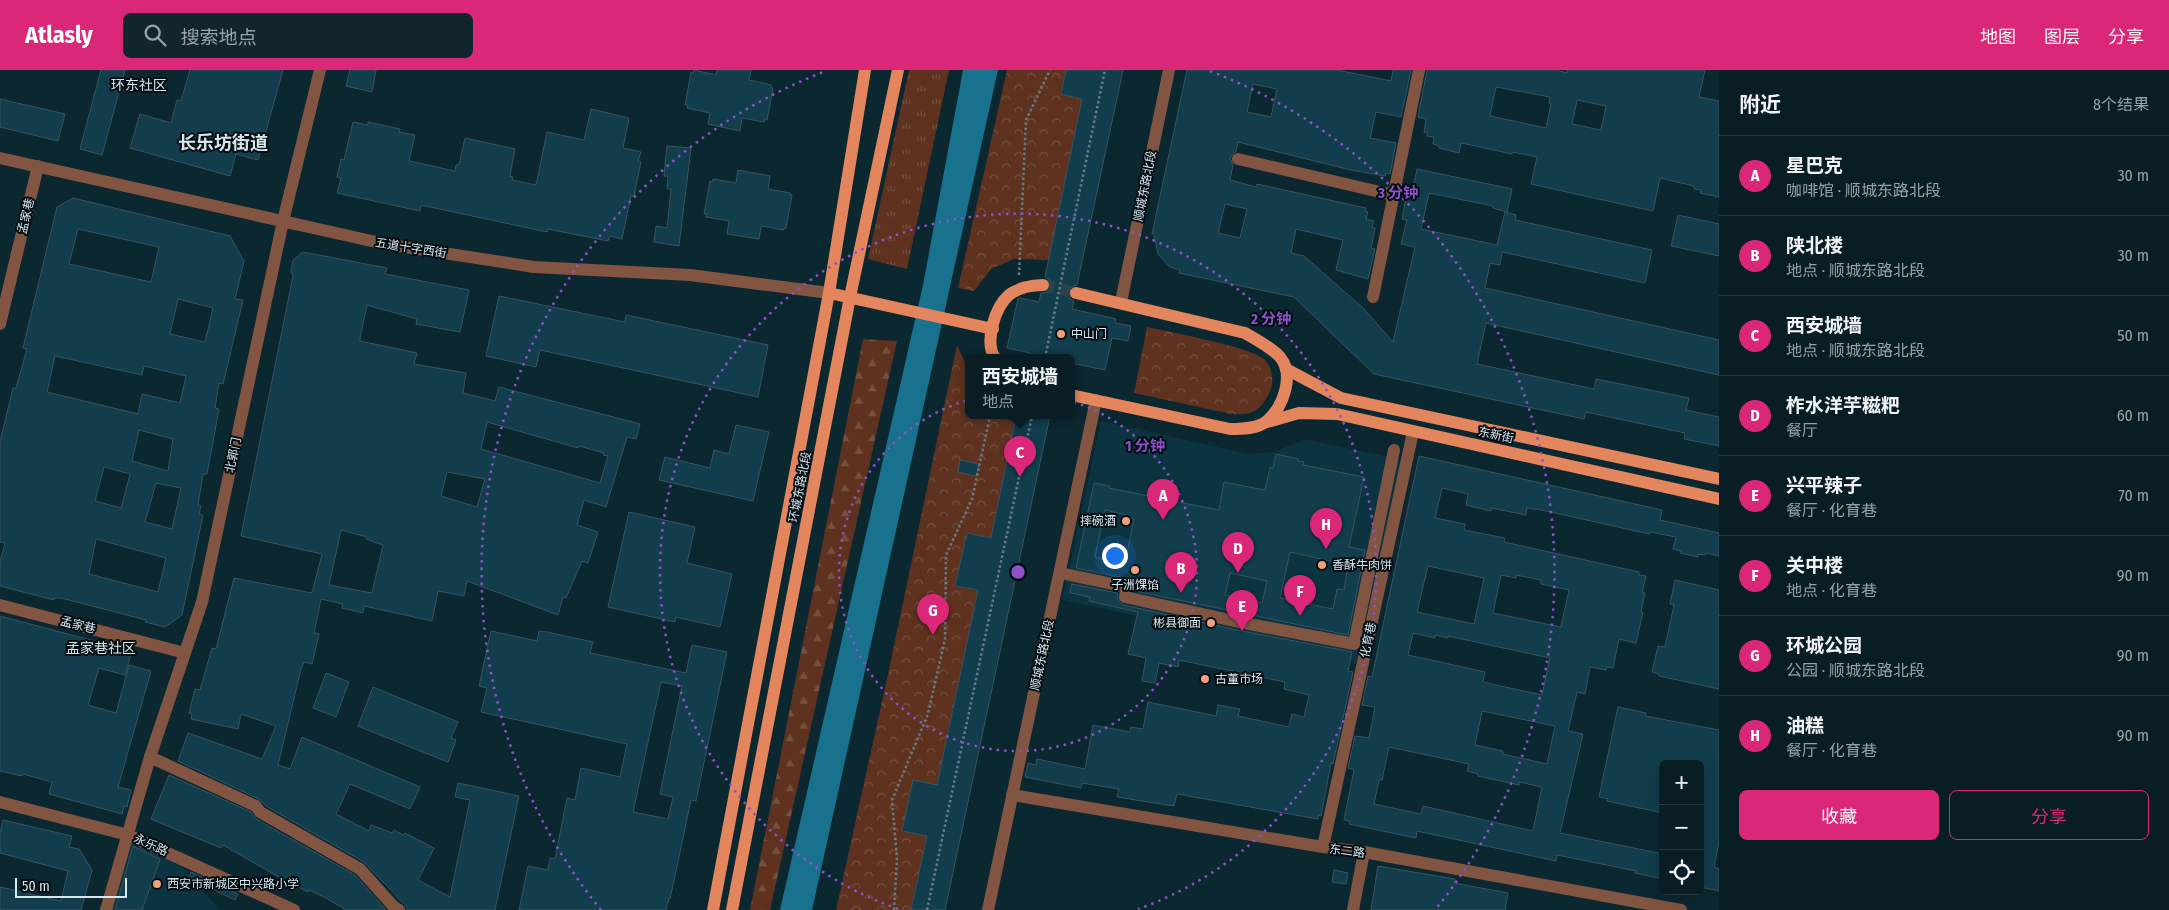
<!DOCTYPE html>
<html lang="zh">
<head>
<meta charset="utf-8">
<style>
  body { margin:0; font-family:"Fira Sans Condensed","Noto Sans SC",sans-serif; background:#11262c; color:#f1f3f6 }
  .controls { position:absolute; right:15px; bottom:15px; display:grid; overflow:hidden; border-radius:8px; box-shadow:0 5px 20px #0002 }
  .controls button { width:45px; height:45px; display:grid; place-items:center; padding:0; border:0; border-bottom:1px solid #293b41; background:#081d24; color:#f1f3f6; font:25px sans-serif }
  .scale { position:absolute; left:15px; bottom:12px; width:112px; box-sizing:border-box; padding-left:5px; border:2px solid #d8e7ee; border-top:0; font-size:14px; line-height:18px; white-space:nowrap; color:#d8e7ee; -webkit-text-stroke:4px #040e12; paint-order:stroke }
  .you { position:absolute; left:1114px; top:485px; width:18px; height:18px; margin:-12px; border:4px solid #fff; border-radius:50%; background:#1a73e8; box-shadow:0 0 0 8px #1a73e833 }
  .badge { display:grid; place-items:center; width:32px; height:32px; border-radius:50%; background:#db2777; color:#fff; font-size:16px; font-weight:700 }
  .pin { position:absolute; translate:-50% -41px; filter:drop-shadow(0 1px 2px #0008) }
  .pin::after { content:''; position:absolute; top:26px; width:18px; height:15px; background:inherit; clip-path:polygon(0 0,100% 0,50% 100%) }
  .popup { position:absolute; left:965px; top:284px; width:110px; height:65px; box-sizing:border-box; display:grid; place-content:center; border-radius:8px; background:#081d24; filter:drop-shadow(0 1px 4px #0005); font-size:16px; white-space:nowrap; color:#98a2a6 }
  .popup b { font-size:19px; color:#f1f3f6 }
  .popup::after { content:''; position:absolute; left:50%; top:100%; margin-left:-10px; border:10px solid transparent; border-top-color:#081d24 }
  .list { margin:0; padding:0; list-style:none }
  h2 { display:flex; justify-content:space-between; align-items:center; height:65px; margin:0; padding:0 20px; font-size:21px }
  h2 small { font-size:16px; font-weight:400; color:#98a2a6 }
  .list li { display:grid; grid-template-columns:32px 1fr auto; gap:15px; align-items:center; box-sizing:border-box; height:80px; padding:0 20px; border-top:1px solid #293b41 }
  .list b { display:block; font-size:19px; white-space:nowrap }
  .list p { margin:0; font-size:16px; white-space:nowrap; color:#98a2a6 }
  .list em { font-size:16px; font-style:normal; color:#98a2a6 }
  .actions { display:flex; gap:10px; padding:15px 20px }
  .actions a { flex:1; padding:11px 0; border:1px solid #db2777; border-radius:8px; text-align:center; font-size:18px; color:#db2777 }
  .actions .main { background:#db2777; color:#fff }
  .icon { flex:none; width:28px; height:28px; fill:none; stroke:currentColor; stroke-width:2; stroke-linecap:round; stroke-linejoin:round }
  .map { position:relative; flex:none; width:1719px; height:840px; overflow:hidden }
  header { display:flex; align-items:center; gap:30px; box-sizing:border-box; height:70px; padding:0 25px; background:#db2777; color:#fff }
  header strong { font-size:24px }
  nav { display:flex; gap:28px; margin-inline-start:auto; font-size:18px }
  .search { width:350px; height:45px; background:#11262c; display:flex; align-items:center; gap:12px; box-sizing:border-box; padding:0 18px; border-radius:8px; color:#98a2a6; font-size:19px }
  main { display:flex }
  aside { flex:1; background:#081d24 }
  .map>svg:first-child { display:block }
  .built { fill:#0c3340 }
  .grass { fill:url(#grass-tufts) }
  .forest { fill:url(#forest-firs) }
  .park { fill:url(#park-crowns) }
  .water { fill:#18718d }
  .building { fill:#113d4c; stroke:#39545f; fill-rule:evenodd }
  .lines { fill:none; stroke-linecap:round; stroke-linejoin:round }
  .major-tunnel { stroke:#2a444c; stroke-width:12; stroke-dasharray:12 6; stroke-linecap:butt }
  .path { stroke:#667c85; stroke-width:2.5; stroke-dasharray:2.5 2.5; stroke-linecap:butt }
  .minor { stroke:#825542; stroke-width:12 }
  .major { stroke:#e3865d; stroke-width:12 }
  .ring { fill:none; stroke:#8e51c8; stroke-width:2.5; stroke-dasharray:2.5 5 }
  .poi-dot { fill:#f2a17e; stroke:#040e12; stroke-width:2 }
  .labels { text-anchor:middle; stroke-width:4; stroke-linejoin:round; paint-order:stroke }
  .street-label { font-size:12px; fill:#d8e7ee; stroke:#040e12 }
  .poi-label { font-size:12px; fill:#d8e7ee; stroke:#040e12; text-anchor:start }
  .neighbourhood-label { font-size:14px; fill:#d8e7ee; stroke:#040e12 }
  .district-label { font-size:18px; font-weight:bold; fill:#d8e7ee; stroke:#040e12 }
  .centre { fill:#8e51c8; stroke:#040e12; stroke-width:2.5 }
  .ring-label { font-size:15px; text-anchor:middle; font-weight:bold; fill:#8e51c8; stroke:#040e12; stroke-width:4; stroke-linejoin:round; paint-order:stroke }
</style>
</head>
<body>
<header>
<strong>Atlasly</strong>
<div class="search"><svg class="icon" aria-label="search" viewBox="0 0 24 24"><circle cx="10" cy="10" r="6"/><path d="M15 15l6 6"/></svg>搜索地点</div>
<nav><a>地图</a><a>图层</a><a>分享</a></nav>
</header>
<main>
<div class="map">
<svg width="1719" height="840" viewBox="0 0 1719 840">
  <defs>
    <pattern id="grass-tufts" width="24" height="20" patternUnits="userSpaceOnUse" patternTransform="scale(1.25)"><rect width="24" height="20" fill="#5e321f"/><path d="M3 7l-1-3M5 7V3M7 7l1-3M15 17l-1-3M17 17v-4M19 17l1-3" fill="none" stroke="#745040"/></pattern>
    <pattern id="forest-firs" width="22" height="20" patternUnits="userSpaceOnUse" patternTransform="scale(1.25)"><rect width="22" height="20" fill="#5e321f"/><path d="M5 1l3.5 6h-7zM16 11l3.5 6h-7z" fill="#745040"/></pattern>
    <pattern id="park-crowns" width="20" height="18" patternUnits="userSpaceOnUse" patternTransform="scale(1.25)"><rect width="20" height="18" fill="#5e321f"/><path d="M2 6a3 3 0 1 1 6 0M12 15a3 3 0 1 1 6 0" fill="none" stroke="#745040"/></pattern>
  </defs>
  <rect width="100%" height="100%" fill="#0b2730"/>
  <!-- built -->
  <g class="built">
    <path d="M1101,351L1249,384L1274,382L1305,369L1402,390L1357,594L1062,530Z"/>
    <path d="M130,772L173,787L220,840H110Z"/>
  </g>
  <!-- grass -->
  <path class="grass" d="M909,0H949L907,199L868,189Z"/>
  <!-- forest -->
  <path class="forest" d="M863,269L897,271L770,840H750Z"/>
  <!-- park -->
  <g class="park">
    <path d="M1007,0H1066L1061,24L1082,29L1049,190L1014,189L991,199L974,221L958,218Z"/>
    <path d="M1147,257C1169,262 1252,277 1265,290C1275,300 1274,318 1266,329C1257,344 1247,345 1231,344L1134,323Z"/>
    <path d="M957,275L969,301V346H999L1015,352L991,468L967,464L955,516L978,521L937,715L913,711L902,761L927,766L911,840H836L887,609Z"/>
  </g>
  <!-- water -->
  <path class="water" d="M963,0H998L812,840H780L923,215Z"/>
  <!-- building -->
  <g class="building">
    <path d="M101,0H125L102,85L80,79Z"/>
    <path d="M190,0H283L258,90L236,84L230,106L130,78L140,44L171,53L177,30L181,31Z"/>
    <path d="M350,0H376L372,22L346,16Z"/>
    <path d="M694,0L716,5L717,0H751L749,10L771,15V17L773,18L767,50L765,49L764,52L742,48L740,61L708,54L710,43L687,38L688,35H685L691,2L693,3Z"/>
    <path d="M1066,0H1123L1077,215L1070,217L1068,222L1070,229L1074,231L1072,239L1116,249L1115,253L1131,256L1128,271L1112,268L1105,300L1071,293V288H1029L1030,283L1007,278L1018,229L1020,228L1039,232L1041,223L1048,222L1051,215L1050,210L1045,207L1082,29L1061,24Z"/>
    <path d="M1187,0H1337L1391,11L1393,0H1411L1401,47L1376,42L1370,68L1396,73L1390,104L1386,103L1385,106L1351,100L1238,72L1236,81L1230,88L1233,95L1230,110L1256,117L1257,114L1366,138L1365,141L1368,142L1366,149L1374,151L1372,157L1375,158L1371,178L1375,179L1368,209L1336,200L1343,170L1296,159L1291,183L1304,186L1363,238L1393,272L1415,177L1401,174L1407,150L1402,149L1406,128H1411L1417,99L1512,119L1507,142L1493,138V136L1429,123L1421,159L1497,175L1505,142L1516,145L1515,150L1652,180L1645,213L1502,182L1500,195L1490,193L1485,218L1719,270V305L1486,253L1477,294L1594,319L1596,309L1689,328L1686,340L1719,347V376L1684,369L1685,363L1586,342L1584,349L1374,304L1294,227L1179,203L1180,200L1170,197L1158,184L1154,164H1152ZM1253,14L1277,19L1271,47L1247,42ZM1225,134L1247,139L1240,168L1218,163Z"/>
    <path d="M1427,0H1555L1567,3V0H1705L1699,27L1719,31V127L1700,123L1701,120L1694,119V116L1660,108L1653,141L1531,114L1537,87L1513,82L1512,84L1461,73L1459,83L1439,78V76L1433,74L1434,67L1427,66V62H1424L1426,49L1418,47ZM1496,17L1550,27L1549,33L1551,34L1546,58L1490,46ZM1577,30L1606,36L1601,60L1572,54Z"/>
    <path d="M0,29L65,44L58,71L0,57Z"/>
    <path d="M591,39L629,48L623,78L641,82L638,91L641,92L634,126H631L622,169L610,166L608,171L548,159L547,162L421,135L420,141L337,123L341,108L337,107L341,89L344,90L353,52L368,55V52L400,59L399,62L415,65L409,91L455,101L456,95H459L465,68L515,79L510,106L513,107L512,110L536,115L547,62L584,70Z"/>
    <path d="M667,76L691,78L679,176L654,172L656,156L667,158L671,119H667L668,106H664Z"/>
    <path d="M738,100L770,106L768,119L790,123V125H792L786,158H784V160L761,156L759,169L727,164L729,151L706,147L707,144H704L710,111L712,112L713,109L736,113Z"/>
    <path d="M73,128L230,166L244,191L235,229L243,230L223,314L219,313L215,338L219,339L207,404H203L198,435L201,436L199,444L203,445L182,545L165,557L145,552L146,550L61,528H54V530L0,516V492L5,473L0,472V372L13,318H16L27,279L23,278L57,137ZM78,159L159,177L151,212L69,194ZM178,229L213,238L205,272L170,264ZM55,286L142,305L144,296L186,306L180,333L142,324L138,344L47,322ZM139,360L173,369L168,401L132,391ZM104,397L130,404L121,438L95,431ZM156,413L181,418L172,459L145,452ZM96,469L166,488L158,522L89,504Z"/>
    <path d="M1678,145L1719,154V186L1671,176Z"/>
    <path d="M303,182L387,198L385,204L469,220L460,262L416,254L417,249L367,235L360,268V271L417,283L414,294L466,303L463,323L495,331L499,317L640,354L636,369L627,367L606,437L584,430L577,455L598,462L588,493L582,491L566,528L563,527L558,545L467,511L464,526L438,521L432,551L364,536L363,543L342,538L343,534L321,529L314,563L319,564L312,594L304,592L301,599L278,695L290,699L302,667L420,717L410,739L350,714L336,744L369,761L371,755L392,763L394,760L403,765L405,763L434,778L418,810L450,827L470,730L455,727L458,713L519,726L495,840H407L406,836L364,792L266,736L259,729L178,691L188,663L262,689L276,656L241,644L238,659L191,649L192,644L189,643L195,619L200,620L212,578L216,579L234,508L312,523L322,484L241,466L293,206L291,201L293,190ZM487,352L578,378L579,376L604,383L603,385L608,386L600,413L481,379ZM447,402L485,409L477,437L441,426ZM341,460L367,467L366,469L383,475L372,523L329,515Z"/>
    <path d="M499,226L625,252L626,245L768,275L758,327L540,280L536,297L486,286Z"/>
    <path d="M1016,346H1050L945,840H911L927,766L902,761L913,710L937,715L978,520L955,516L967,463L991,468Z"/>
    <path d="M736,355L769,362L753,431L659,410L665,387L710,398L714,380L729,384Z"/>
    <path d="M1276,384L1298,389V391L1304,392L1303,395L1364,407L1349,477L1365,480L1348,565L1135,521L1134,514L1129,509L1076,498L1094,413L1110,416L1109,418L1219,440L1224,412L1265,420L1270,397L1273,398ZM1105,440L1127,445L1126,447L1134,449L1125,493L1095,487ZM1290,482L1348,495L1344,520L1337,519L1333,539L1280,528ZM1230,503L1267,511L1262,533L1225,525Z"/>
    <path d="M1419,386L1662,440L1660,450L1719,463V486L1706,483L1705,485L1698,484V487L1680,483L1681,481L1673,479L1676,467L1650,462L1649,464L1542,440L1527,438L1526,445L1491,438V441L1466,435L1468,424L1442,418L1435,448L1465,454L1464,460L1505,468L1504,472L1639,502V505L1646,506L1642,523H1645L1641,542H1643L1636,573L1619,569L1613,598L1607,597L1606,600L1590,597L1585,624L1577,622L1568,661L1583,664L1560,763L1663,784V809L1635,803L1636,801L1557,785L1556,791L1417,761L1416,768L1349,754L1350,751L1344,750L1354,700L1348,698L1355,666L1369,668L1375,637L1362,635L1368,606L1372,607ZM1428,496L1484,508L1474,554L1417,542ZM1501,505L1516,508V505L1541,510V514L1569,520L1561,557L1493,543ZM1413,563L1435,568V565L1448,568V566L1550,588L1542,625L1483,612L1485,602L1408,585ZM1482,641L1555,656L1547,694L1503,684V681L1475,675ZM1389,677L1469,694L1467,701L1478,704V706L1519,715V712L1542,717L1533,761L1423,736L1421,744L1374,734L1379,710H1382Z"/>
    <path d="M960,390L979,394L976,406L958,402Z"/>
    <path d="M629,442L695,457L687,493L732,504L720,557L676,547L675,552L608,537Z"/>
    <path d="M1675,510L1719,520V619L1659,606V604L1652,602L1658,576L1665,577L1674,535L1670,534Z"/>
    <path d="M1072,514L1117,523L1118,530L1123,535L1237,560L1352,582L1348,601L1353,602L1333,694L1331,693L1321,746L1318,745V749L1177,724L1174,736L1117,727L1119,719L1082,713L1081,718L1025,707L1028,693L1036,695L1037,689L1085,699L1093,655L1130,662L1131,657L1143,659L1148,632L1216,646L1218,635L1240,639L1238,646L1289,657L1292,644L1304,647L1309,625L1284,619L1285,612L1179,590L1178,597L1159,593L1155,613L1142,611L1146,588L1128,584L1138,542L1089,531L1090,527L1070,523Z"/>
    <path d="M0,546L132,581L125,605L99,598L88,635L116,643L129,595L151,601L118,717L131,720L127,737L124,736L122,744L49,724L52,712L23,704L22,706L0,701Z"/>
    <path d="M491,561L537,571L539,561L547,562L593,572L590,583L686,603L692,575L727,582L696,731L691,730L670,829L669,828L666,840H519L528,796L548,800L550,788L555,789L567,728L575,730L581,698L620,707L627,674L481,642L487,618L479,616ZM661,612L682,616L660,724L673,727L668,749L633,742Z"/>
    <path d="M326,603L349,612L336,647L313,638Z"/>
    <path d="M373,617L458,652L451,668L456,670L448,692L358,656Z"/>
    <path d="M1618,637L1646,643L1645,646L1719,660V771L1714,797L1719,799V821L1700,817V694H1663V743L1607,731L1608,729L1599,727Z"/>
    <path d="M169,705L251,742L256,749L355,805L386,840H346L326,828L309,820L308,822L277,806L223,775L221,778L151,749Z"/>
    <path d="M3,750L72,766L69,777L79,779L92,800L81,840H0V817L61,831L68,801L0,783V763Z"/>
    <path d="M133,776L160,789L142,840H115Z"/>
    <path d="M1378,796L1455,809L1454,813L1508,823L1505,840H1371Z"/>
    <path d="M1334,800L1348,803L1346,814L1332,812Z"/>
    <path d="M191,802L238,824L235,830L189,808Z"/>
  </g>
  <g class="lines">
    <!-- major-tunnel -->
    <path class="major-tunnel" d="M1043,215L1076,223"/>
    <!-- path -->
    <g class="path">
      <path d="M1019,205L1026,50L1050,0"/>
      <path d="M1045,288L1105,0"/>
      <path d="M894,840L897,789L892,730L928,644L945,569L946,485L972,429L990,346"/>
      <path d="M927,840L1032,346"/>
    </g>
    <!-- minor -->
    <g class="minor">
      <path d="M0,88L385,174L534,197L690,205L829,223"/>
      <path d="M1238,89L1393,125"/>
      <path d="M1373,227L1419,0"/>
      <path d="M1121,232L1169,0"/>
      <path d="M0,254L38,96"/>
      <path d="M1060,503L1127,517L1125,527L1239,552L1354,574L1394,380"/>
      <path d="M0,535L185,583"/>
      <path d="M150,687L256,736L260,742L360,799L394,837L399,840"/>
      <path d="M1012,725L1323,777L1364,782L1681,840"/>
      <path d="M0,732L128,765L294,840"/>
      <path d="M1323,777L1413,362"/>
      <path d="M106,840L150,687L202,532L283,151L320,0"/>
      <path d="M988,840L1096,330"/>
      <path d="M1353,840L1364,782"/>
    </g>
    <!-- major -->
    <g class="major">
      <path d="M829,223L993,259"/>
      <path d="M995,288C984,272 995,237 1009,225C1018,218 1032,215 1043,215"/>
      <path d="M1286,299L1341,328L1719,409"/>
      <path d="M1071,325L1230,359C1241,359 1258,359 1267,351C1283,337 1295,305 1280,287C1271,277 1257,270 1245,263L1076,223"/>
      <path d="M1267,352L1299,343L1337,344L1719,429"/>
      <path d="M713,840L829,223L865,0"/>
      <path d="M732,840L850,227L898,0"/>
    </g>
  </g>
  <!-- distance rings -->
  <g class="ring">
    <circle cx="1018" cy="502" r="179"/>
    <path d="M898 839A358 358 0 1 1 1138 839"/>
    <path d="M601 840A537 537 0 0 1 826 1M1210 1A537 537 0 0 1 1435 840"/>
  </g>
  <!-- markers -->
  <g class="poi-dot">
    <circle cx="1061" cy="264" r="5"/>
    <circle cx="1126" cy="451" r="5"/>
    <circle cx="1322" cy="495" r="5"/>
    <circle cx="1135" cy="500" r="5"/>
    <circle cx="1211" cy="553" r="5"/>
    <circle cx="1205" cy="609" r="5"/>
    <circle cx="157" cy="814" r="5"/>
  </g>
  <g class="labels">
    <!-- street labels -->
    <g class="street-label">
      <text transform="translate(1145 116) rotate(-79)" y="4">顺城东路北段</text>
      <text transform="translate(26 146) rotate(-77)" y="4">孟家巷</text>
      <text transform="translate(411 178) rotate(9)" y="4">五道十字西街</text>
      <text transform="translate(1496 365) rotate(12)" y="4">东新街</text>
      <text transform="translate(233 385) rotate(-78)" y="4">北郭门</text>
      <text transform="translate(800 417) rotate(-79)" y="4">环城东路北段</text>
      <text transform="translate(78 555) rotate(14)" y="4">孟家巷</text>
      <text transform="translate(1368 570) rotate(-78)" y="4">化育巷</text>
      <text transform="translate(1042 585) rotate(-78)" y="4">顺城东路北段</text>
      <text transform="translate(151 775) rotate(24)" y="4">永乐路</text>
      <text transform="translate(1347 781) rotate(7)" y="4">东二路</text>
    </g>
    <!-- poi labels -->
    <g class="poi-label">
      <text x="1071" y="268">中山门</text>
      <text x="1116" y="455" text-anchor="end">摔碗酒</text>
      <text x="1332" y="499">香酥牛肉饼</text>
      <text x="1135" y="519" text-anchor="middle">子洲馃馅</text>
      <text x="1201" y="557" text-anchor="end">彬县御面</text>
      <text x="1215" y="613">古董市场</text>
      <text x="167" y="818">西安市新城区中兴路小学</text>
    </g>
    <!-- neighbourhood labels -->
    <g class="neighbourhood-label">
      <text x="139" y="20">环东社区</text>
      <text x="101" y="583">孟家巷社区</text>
    </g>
    <!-- district labels -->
    <g class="district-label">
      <text x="223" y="79">长乐坊街道</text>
    </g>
  </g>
  <circle cx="1018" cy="502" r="8" class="centre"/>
  <g class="ring-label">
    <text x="1398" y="128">3 分钟</text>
    <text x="1271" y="254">2 分钟</text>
    <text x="1145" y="381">1 分钟</text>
  </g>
</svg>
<div class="controls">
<button>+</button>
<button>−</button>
<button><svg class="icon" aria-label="locate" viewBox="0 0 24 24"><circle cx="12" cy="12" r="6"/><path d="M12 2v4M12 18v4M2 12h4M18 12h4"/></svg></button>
</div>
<div class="scale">50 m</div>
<div class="you"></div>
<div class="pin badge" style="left:1163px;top:450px">A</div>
<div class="pin badge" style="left:1181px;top:523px">B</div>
<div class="pin badge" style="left:1020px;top:407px">C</div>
<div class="popup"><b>西安城墙</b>地点</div>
<div class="pin badge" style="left:1238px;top:503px">D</div>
<div class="pin badge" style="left:1242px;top:561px">E</div>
<div class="pin badge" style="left:1300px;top:546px">F</div>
<div class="pin badge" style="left:933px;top:565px">G</div>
<div class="pin badge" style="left:1326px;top:479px">H</div>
</div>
<aside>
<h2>附近<small>8个结果</small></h2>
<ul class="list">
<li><span class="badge">A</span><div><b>星巴克</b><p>咖啡馆 · 顺城东路北段</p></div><em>30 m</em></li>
<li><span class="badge">B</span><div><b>陕北楼</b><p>地点 · 顺城东路北段</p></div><em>30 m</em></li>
<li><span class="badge">C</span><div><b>西安城墙</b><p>地点 · 顺城东路北段</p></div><em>50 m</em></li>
<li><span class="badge">D</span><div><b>柞水洋芋糍粑</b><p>餐厅</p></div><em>60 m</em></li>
<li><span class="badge">E</span><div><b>兴平辣子</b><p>餐厅 · 化育巷</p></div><em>70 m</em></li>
<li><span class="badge">F</span><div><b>关中楼</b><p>地点 · 化育巷</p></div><em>90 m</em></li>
<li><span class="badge">G</span><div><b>环城公园</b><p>公园 · 顺城东路北段</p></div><em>90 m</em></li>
<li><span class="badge">H</span><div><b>油糕</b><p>餐厅 · 化育巷</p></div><em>90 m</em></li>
</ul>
<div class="actions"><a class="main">收藏</a><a>分享</a></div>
</aside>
</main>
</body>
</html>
